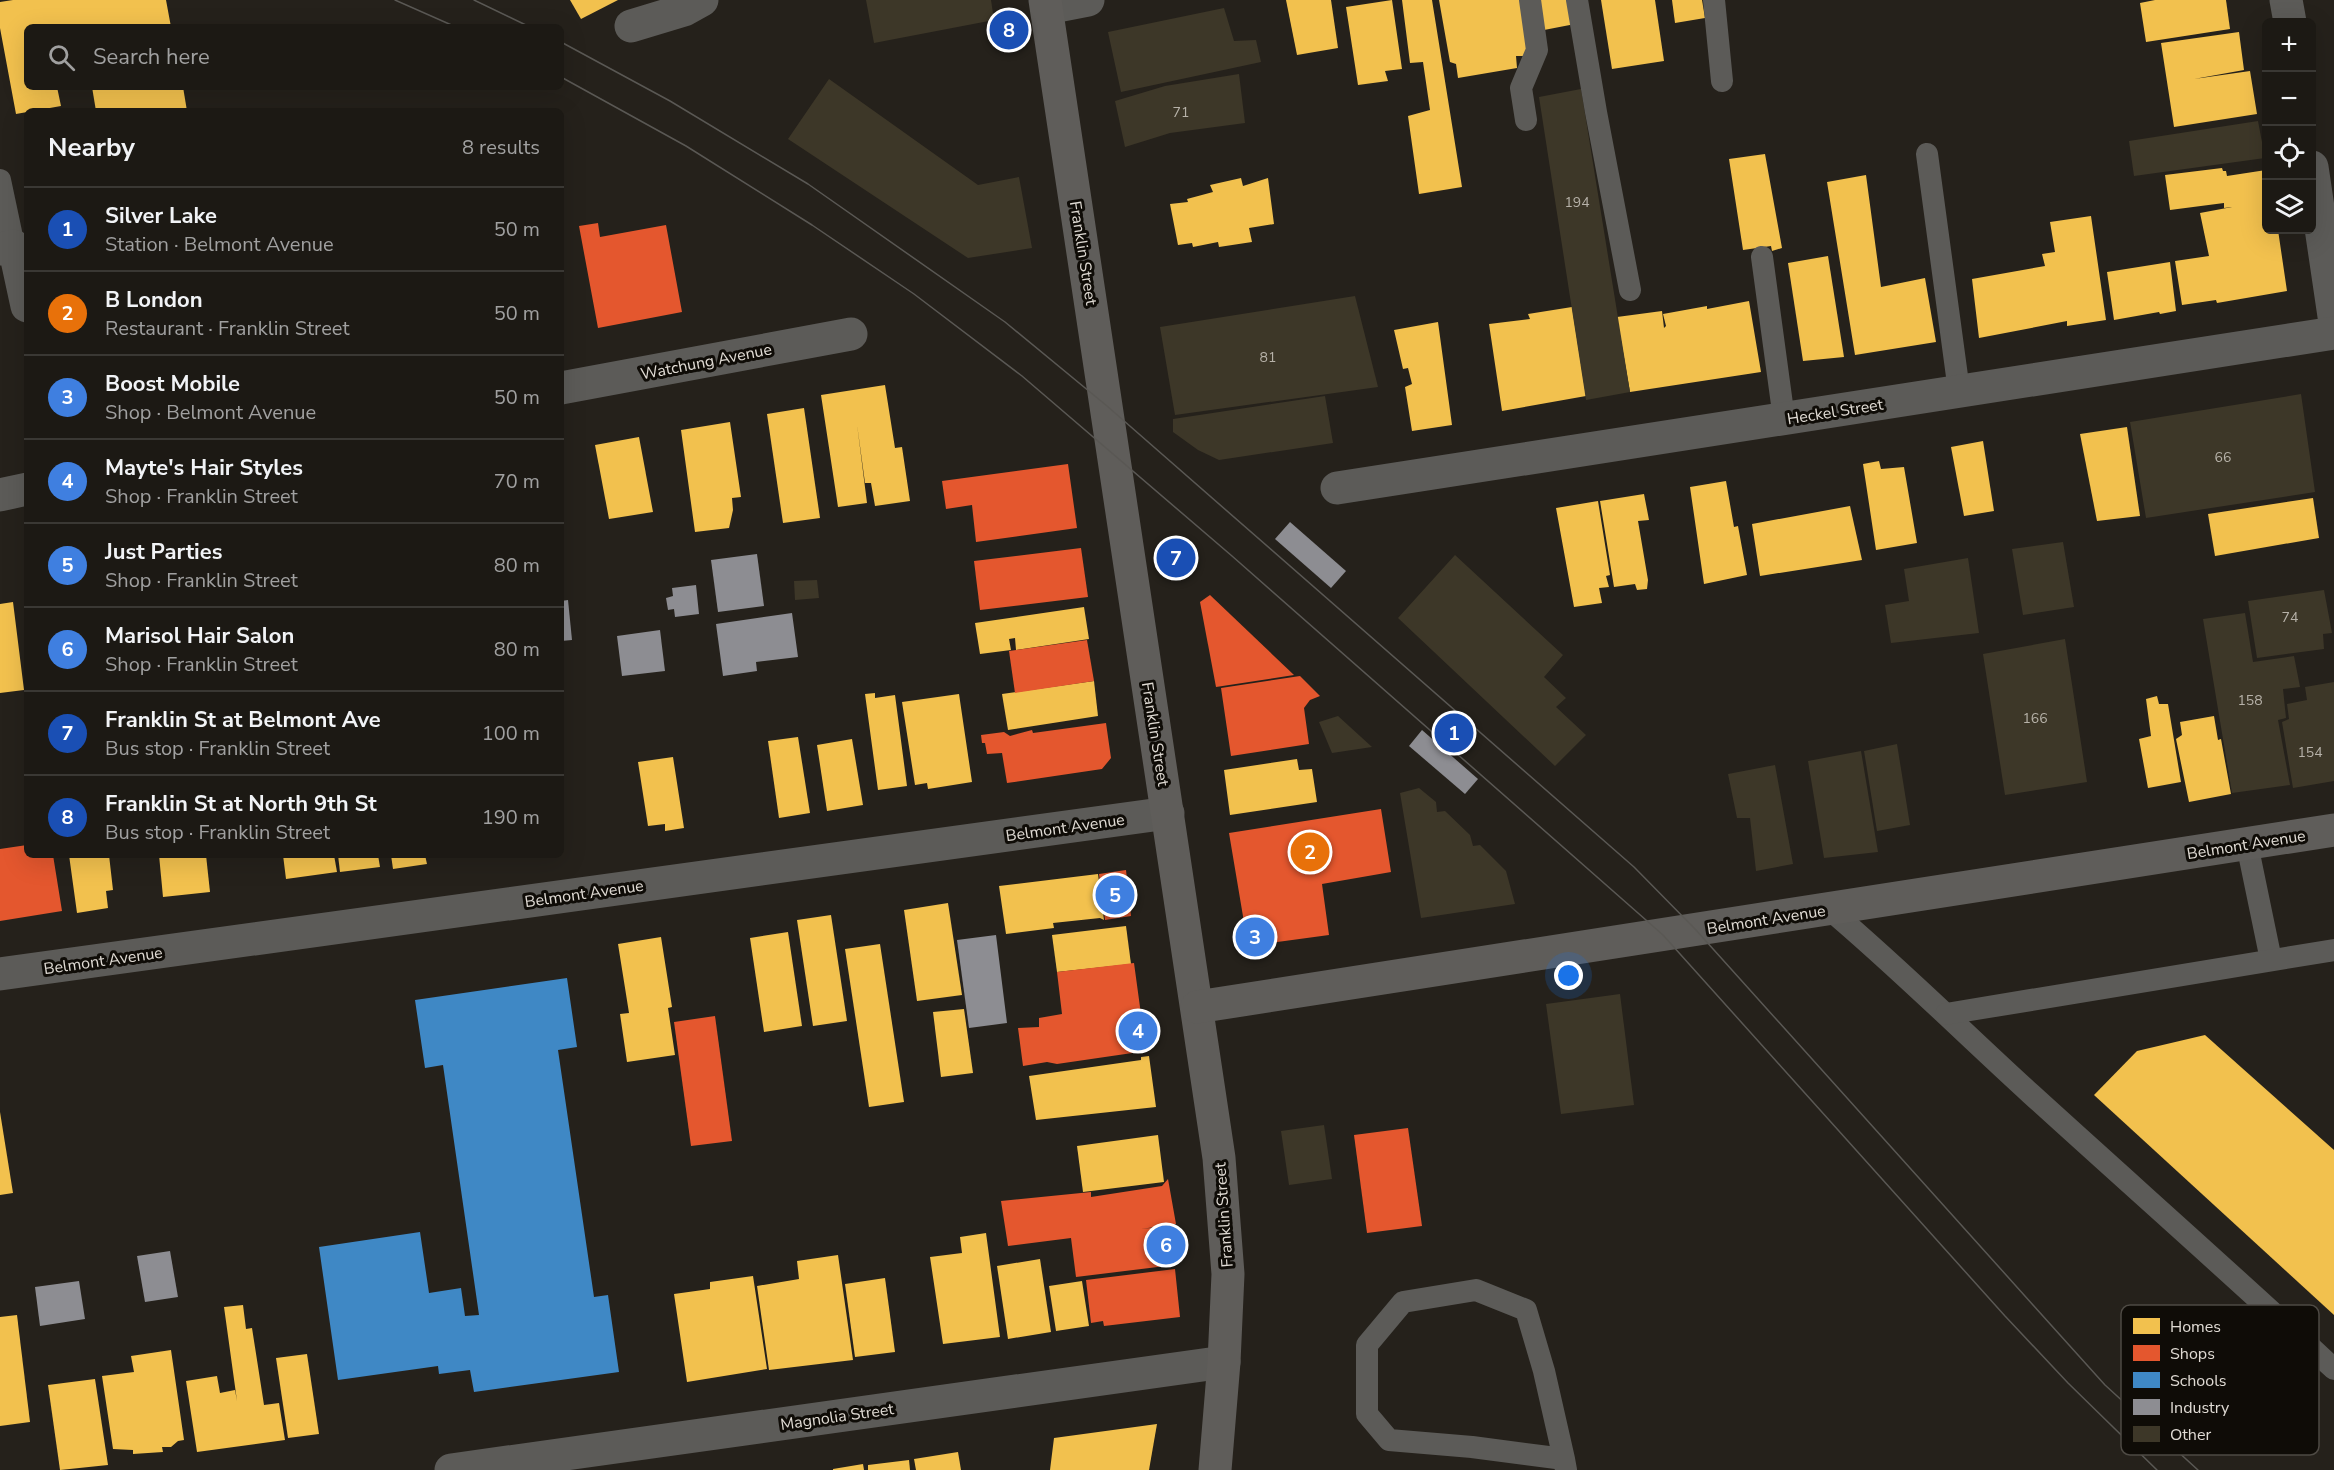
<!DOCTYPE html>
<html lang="en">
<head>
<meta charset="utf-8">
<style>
  body { margin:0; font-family:"Nunito Sans",sans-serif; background:#25221d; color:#f1f3f6 }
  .controls { position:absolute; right:18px; top:18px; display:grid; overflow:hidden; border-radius:9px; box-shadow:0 6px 24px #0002 }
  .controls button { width:54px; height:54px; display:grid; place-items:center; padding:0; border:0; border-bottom:2px solid #3a3834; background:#1c1914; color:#f1f3f6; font:30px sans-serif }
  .you { position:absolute; left:1569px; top:976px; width:21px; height:21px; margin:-15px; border:4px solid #fff; border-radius:50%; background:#1a73e8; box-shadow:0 0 0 9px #1a73e833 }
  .badge { display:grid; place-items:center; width:39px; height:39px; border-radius:50%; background:#db2777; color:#fff; font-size:20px; font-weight:700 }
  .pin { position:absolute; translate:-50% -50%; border:3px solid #fff; box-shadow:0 2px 6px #0006 }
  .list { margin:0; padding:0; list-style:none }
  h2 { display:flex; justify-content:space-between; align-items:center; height:78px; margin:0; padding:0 24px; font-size:26px }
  h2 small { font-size:20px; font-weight:400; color:#a0a0a0 }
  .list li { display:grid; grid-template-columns:39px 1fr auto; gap:18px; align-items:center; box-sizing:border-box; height:84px; padding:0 24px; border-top:2px solid #3a3834 }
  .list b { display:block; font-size:22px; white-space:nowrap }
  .list p { margin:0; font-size:20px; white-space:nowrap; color:#a0a0a0 }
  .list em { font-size:20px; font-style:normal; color:#a0a0a0 }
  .icon { flex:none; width:33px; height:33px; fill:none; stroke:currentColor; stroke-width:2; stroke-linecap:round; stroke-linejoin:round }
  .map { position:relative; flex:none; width:2334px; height:1470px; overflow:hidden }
  .search { position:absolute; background:#1c1914; box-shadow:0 6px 24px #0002; left:24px; top:24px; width:540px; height:66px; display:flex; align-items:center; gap:15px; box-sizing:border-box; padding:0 21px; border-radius:9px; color:#a0a0a0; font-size:22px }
  .panel { position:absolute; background:#1c1914; box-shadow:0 6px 24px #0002; left:24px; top:108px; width:540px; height:750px; border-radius:9px }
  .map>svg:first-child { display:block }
  .homes { fill:#f2c14e }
  .shops { fill:#e4572e }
  .schools { fill:#3f88c5 }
  .industry { fill:#8d8d92 }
  .building { fill:#3d3728 }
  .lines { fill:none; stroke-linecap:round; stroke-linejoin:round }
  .lane { stroke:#5c5b58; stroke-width:22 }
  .street { stroke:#5c5b58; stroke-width:33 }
  .secondary { stroke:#5f5d5a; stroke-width:33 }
  .tram { stroke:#5a5854; stroke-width:1.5 }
  .labels { text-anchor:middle; stroke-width:6; stroke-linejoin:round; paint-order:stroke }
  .number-label { font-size:14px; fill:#b7b2a9 }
  .street-label { font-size:16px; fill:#e0dbd4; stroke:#0f0c07 }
  .key { fill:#0f0c07; stroke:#4e4a44; stroke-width:1.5 }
  .key-label { font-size:16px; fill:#e0dbd4 }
</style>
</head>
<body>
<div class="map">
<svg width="2334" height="1470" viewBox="0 0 2334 1470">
  <rect width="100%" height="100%" fill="#25211b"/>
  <!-- homes -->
  <g class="homes">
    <path d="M13,0H166L171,27H27V87H57L61,106L16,114L0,28V2Z"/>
    <path d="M570,0H618L581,19Z"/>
    <path d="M1286,0H1331L1338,48L1297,55Z"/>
    <path d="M1392,0L1402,69L1385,71L1388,81L1358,85L1346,7Z"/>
    <path d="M1402,0H1432L1462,187L1419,194L1408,116L1430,110L1423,62L1410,63Z"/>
    <path d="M1439,0H1520L1528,56H1516L1517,68L1458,78L1456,64L1450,62Z"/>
    <path d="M1539,0H1570L1575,24L1544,30Z"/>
    <path d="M1601,0H1655L1664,61L1612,69Z"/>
    <path d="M1672,0H1702L1705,18L1675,23Z"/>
    <path d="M2155,0H2226L2230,29L2146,42L2140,3Z"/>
    <path d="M2239,32L2244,70L2194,79L2250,71L2257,114L2174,127L2161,43Z"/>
    <path d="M92,87H183L187,111H96Z"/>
    <path d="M1765,154L1782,248L1772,251L1771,246L1743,250L1729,159Z"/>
    <path d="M2222,168L2223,171H2226L2227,176L2266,170V230H2278L2287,291L2217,303L2216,300L2182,305L2175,261L2209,256L2200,213L2232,207L2224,208V203L2170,210L2165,175Z"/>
    <path d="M1866,175L1881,287L1925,278L1936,342L1855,355L1827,182Z"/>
    <path d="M1241,178L1243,186L1268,178L1274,224L1249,228L1252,242L1219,247L1218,242L1193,247L1192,243L1178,245L1170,204L1188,202L1187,199L1213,192L1210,185Z"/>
    <path d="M2091,216L2106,320L2067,326V321L1979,338L1972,279L2045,266L2042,254L2055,252L2050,222Z"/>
    <path d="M1828,256L1844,357L1803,361L1788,263Z"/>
    <path d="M2170,262L2176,311L2160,314L2159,312L2114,320L2107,272Z"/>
    <path d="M1749,301L1761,372L1630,392L1617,317L1662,311L1664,328L1666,326L1663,314L1707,306V309Z"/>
    <path d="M1572,307L1586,396L1502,411L1489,324L1530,319L1528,314Z"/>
    <path d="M1438,322L1452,425L1412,431L1405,387L1412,384L1408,368L1403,369L1394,330Z"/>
    <path d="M885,385L895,448L902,447L910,501L875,506L871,483H865L857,424L867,503L838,507L821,395Z"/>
    <path d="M804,408L820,518L783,523L767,414Z"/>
    <path d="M730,422L741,497L732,498L733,510L729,528L695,532L681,430Z"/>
    <path d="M2127,427L2140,516L2097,521L2080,434Z"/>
    <path d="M639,437L653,512L609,519L595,445Z"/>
    <path d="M1983,441L1994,511L1964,516L1951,447Z"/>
    <path d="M1879,461L1881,469L1904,467L1917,543L1876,550L1863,464Z"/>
    <path d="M1726,481L1734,527L1738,526L1747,575L1704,584L1690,487Z"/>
    <path d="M1644,494L1649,520L1638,521L1648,580L1647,589L1637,590L1635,584L1614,587L1600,501Z"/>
    <path d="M2313,498L2319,538L2215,556L2208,514Z"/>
    <path d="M1598,501L1610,575L1606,576L1609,587L1599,588L1602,603L1574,607L1556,508Z"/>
    <path d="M1850,506L1862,560L1760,576L1752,524Z"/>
    <path d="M13,602L24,690L0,693V604Z"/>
    <path d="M1084,607L1089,639L1016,650L1015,638L1009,639L1011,650L980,654L975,623Z"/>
    <path d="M1094,681L1098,716L1008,730L1002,694Z"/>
    <path d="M875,693V698L895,695L907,786L878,790L865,694Z"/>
    <path d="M959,694L972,782L928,789L927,783L915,785L902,702Z"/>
    <path d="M2157,696L2159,704H2168L2181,782L2148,788L2139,739L2151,736L2146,699Z"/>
    <path d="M2214,716L2218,740L2221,739L2231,794L2189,802L2176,739L2182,735L2180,722Z"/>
    <path d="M798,737L810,813L779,818L768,741Z"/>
    <path d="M852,739L863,805L827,811L817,745Z"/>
    <path d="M673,757L684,828L665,831V824L648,826L638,762Z"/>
    <path d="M1297,759L1299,770L1312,769L1317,802L1230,815L1224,770Z"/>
    <path d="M69,855H109L113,890L106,891L108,908L77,913Z"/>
    <path d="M159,855H206L210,892L163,897Z"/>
    <path d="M283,855H334L337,872L286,879Z"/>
    <path d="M338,855H378L380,867L340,872Z"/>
    <path d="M391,855H425L427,864L393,869Z"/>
    <path d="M1098,874L1104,920L1100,918L1053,923L1054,928L1006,934L999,886Z"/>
    <path d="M948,903L962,995L917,1001L904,910Z"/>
    <path d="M831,915L847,1021L813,1026L797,920Z"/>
    <path d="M1126,926L1131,964L1057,972L1052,935Z"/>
    <path d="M788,932L802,1026L764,1032L750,938Z"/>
    <path d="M661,937L672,1007L668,1008L675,1055L627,1062L620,1014L629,1013L618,944Z"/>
    <path d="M880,944L904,1102L869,1107L845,949Z"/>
    <path d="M964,1009L973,1073L941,1077L933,1012Z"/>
    <path d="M2205,1035L2334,1150V1315L2094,1095L2137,1051Z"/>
    <path d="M1149,1056L1156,1107L1036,1120L1029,1076L1141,1060V1057Z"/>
    <path d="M0,1112L13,1193L0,1195Z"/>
    <path d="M1158,1135L1164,1182L1083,1192L1077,1146Z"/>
    <path d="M986,1233L1000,1337L943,1344L930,1257L962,1253L960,1237Z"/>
    <path d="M838,1255L853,1360L769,1370L757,1286L799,1279L797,1261Z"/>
    <path d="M1040,1259L1051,1332L1008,1339L997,1266Z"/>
    <path d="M753,1276L767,1369L687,1382L674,1294L710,1289V1282Z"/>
    <path d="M885,1278L895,1352L855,1357L845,1284Z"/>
    <path d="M1082,1281L1089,1326L1056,1331L1049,1286Z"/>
    <path d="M243,1305L246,1329L252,1328L264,1405L279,1403L285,1440L197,1452L186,1381L217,1376L220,1393L235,1390L237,1401L224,1307Z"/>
    <path d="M17,1315L30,1422L0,1426V1317Z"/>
    <path d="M171,1350L184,1440L178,1441L171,1447H162L163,1452L133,1454V1450L113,1449L102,1376L134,1372L131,1356Z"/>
    <path d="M307,1354L319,1434L288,1438L276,1358Z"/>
    <path d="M95,1379L108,1465L60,1470L48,1385Z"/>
    <path d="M1157,1424L1149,1470H1050L1054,1438Z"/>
    <path d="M958,1452L961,1470H916L914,1459Z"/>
    <path d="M909,1460L910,1470H868V1465Z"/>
    <path d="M863,1464L864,1470H833V1469Z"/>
  </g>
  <!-- shops -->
  <g class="shops">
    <path d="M598,223L600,237L666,225L682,312L598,328L579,226Z"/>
    <path d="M1068,464L1077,528L976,542L972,505L946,509L942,481Z"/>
    <path d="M1081,548L1088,597L980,610L974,561Z"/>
    <path d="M1210,595L1294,675L1216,687L1200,602Z"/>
    <path d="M1087,640L1094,681L1015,693L1009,651Z"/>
    <path d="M1300,676L1320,696L1310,700L1304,708L1309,744L1231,756L1221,688Z"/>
    <path d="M1106,723L1111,758L1102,769L1007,783L1002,753L987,754L985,743H982L981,735L1004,732L1010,736L1032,730L1033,733Z"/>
    <path d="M1381,809L1391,872L1322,884L1329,935L1248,946L1229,833Z"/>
    <path d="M27,845V855H53L62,911L0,921V849Z"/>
    <path d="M1126,870L1131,916L1105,920L1099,874Z"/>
    <path d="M1134,963L1146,1051L1057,1064L1047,1062L1023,1066L1018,1028L1039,1027V1018L1062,1014L1057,972Z"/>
    <path d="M715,1016L732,1141L691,1146L674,1022Z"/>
    <path d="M1408,1128L1422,1226L1367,1233L1354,1135Z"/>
    <path d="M1168,1179L1176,1224L1141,1229L1169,1226L1174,1265L1076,1277L1071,1238L1008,1246L1001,1201L1091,1192V1197L1162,1186Z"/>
    <path d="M1175,1269L1180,1317L1104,1326L1103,1321L1091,1323L1086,1280Z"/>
  </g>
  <!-- schools -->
  <path class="schools" d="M567,978L577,1047L558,1050L594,1297L608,1295L619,1372L474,1392L470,1370L439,1374L438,1366L338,1380L319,1247L420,1232L429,1293L461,1288L465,1316L479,1315L443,1065L425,1068L415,1000Z"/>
  <!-- industry -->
  <g class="industry">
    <path d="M1290,522L1346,571L1331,588L1275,539Z"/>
    <path d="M757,554L764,606L718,612L711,560Z"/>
    <path d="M696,585L699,614L675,617L674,609L668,610L666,598L673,596L672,588Z"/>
    <path d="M568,600L572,640L561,641V601Z"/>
    <path d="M792,613L798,657L756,662L757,671L723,676L716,624Z"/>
    <path d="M660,630L665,671L622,676L617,636Z"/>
    <path d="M1422,730L1478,779L1465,794L1409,746Z"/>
    <path d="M996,935L1007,1023L969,1028L957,940Z"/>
    <path d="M170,1251L178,1297L145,1302L137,1256Z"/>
    <path d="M79,1281L85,1319L40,1326L35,1287Z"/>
  </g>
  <!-- building -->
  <g class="building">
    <path d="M866,0H991L994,20L874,43Z"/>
    <path d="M1224,8L1234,41L1256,40L1261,62L1121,92L1108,32Z"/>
    <path d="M1239,74L1245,123L1170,133L1125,147L1115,101L1165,86Z"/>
    <path d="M829,79L978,185L1019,177L1032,248L968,258L788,139Z"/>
    <path d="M1581,89L1630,392L1586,400L1539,97Z"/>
    <path d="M2258,121L2265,158L2134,176L2129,141Z"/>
    <path d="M1355,296L1378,387L1175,415L1160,327Z"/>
    <path d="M2301,394L2315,492L2146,518L2130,422Z"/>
    <path d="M1325,396L1333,443L1219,460L1198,450L1173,432V419Z"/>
    <path d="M2063,542L2074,607L2023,615L2012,549Z"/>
    <path d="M1455,555L1563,655L1544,677L1566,698L1556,707L1586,735L1555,766L1398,618Z"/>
    <path d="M1968,558L1979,633L1891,643L1885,605L1909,601L1904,569Z"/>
    <path d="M817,580L819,598L795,600L794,581Z"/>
    <path d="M2324,590L2332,633L2323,634L2324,649L2257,658L2248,601Z"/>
    <path d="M2245,613L2253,662L2294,656L2300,687L2283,689L2286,718L2278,720L2290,785L2232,793L2203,619Z"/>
    <path d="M2065,639L2087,782L2005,795L1983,654Z"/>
    <path d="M2334,682V781L2293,788L2282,722L2289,719L2287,704L2307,700L2305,687Z"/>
    <path d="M1338,716L1372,747L1332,753L1319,722Z"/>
    <path d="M1897,744L1910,825L1877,831L1864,751Z"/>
    <path d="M1861,751L1878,852L1824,858L1808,761Z"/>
    <path d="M1775,765L1793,864L1756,871L1750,818H1737L1728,774Z"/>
    <path d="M1419,788L1436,802L1437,812L1445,811L1470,835L1473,846L1480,845L1506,871L1515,904L1421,918L1400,793Z"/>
    <path d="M1620,994L1634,1105L1561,1114L1546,1004Z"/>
    <path d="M1324,1125L1332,1179L1289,1185L1281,1131Z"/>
  </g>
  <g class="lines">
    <!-- lane -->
    <g class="lane">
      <path d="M1577,0L1596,112L1630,290"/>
      <path d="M1714,0L1722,81"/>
      <path d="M1526,120L1521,88L1537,50L1530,0"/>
      <path d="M1927,154L1959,391"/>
      <path d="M0,180L14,246"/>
      <path d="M1762,257L1784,419"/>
      <path d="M2247,844L2271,960"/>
      <path d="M1829,909C1899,968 1963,1032 2031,1094C2132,1186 2234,1276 2334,1369"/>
      <path d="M1946,1014L2334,950"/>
      <path d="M1564,1459L1472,1447L1389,1440L1367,1414V1345L1403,1302L1476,1290L1526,1310L1544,1371L1564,1459L1566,1470"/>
    </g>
    <!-- street -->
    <g class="street">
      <path d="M2286,0L2290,22"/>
      <path d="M1047,8L1088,0"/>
      <path d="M631,26L684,10L702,0"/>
      <path d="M2312,167L2334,316"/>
      <path d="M0,249L14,246L27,306"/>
      <path d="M561,388L851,334"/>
      <path d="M1337,488L2334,333"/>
      <path d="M0,495L27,489"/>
      <path d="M0,974L1168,813"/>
      <path d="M451,1470L1224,1362"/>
    </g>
    <!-- secondary -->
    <g class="secondary">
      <path d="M1045,0L1219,1158L1228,1274L1224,1362L1215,1470"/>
      <path d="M1197,1007L2334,830"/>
    </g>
    <!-- tram -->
    <g class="tram">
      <path d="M395,0L456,27"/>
      <path d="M474,0L530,27"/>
      <path d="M561,42L670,101L808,184L1005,322L1107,406L1634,867L1696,930L2105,1385L2198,1470"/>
      <path d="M561,77L686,146L812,225L914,294L1022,376L1232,556L1663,935L2005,1316L2068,1383L2157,1470"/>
    </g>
  </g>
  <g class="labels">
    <!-- number labels -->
    <g class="number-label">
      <text x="1181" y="117">71</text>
      <text x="1577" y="207">194</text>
      <text x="1268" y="362">81</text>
      <text x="2223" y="462">66</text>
      <text x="2290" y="622">74</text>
      <text x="2250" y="705">158</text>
      <text x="2035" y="723">166</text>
      <text x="2310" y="757">154</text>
    </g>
    <!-- street labels -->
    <g class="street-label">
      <text transform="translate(1084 253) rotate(81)" y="6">Franklin Street</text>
      <text transform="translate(706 361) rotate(-11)" y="6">Watchung Avenue</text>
      <text transform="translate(1835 411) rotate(-9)" y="6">Heckel Street</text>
      <text transform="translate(1156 734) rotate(81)" y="6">Franklin Street</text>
      <text transform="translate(1065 827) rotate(-8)" y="6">Belmont Avenue</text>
      <text transform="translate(2246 844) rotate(-9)" y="6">Belmont Avenue</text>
      <text transform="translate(584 893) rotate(-8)" y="6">Belmont Avenue</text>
      <text transform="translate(1766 919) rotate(-9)" y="6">Belmont Avenue</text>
      <text transform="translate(103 960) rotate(-8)" y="6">Belmont Avenue</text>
      <text transform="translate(1223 1215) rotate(-94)" y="6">Franklin Street</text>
      <text transform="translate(837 1416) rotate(-8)" y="6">Magnolia Street</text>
    </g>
  </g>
  <!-- legend -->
  <rect x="2121" y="1305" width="198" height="150" rx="9" class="key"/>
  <rect x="2133" y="1318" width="27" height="16" fill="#f2c14e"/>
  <rect x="2133" y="1345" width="27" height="16" fill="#e4572e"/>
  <rect x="2133" y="1372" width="27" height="16" fill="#3f88c5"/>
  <rect x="2133" y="1399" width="27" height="16" fill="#8d8d92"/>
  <rect x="2133" y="1426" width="27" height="16" fill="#3d3728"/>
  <g class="key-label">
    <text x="2170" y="1332">Homes</text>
    <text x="2170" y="1359">Shops</text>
    <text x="2170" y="1386">Schools</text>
    <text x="2170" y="1413">Industry</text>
    <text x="2170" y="1440">Other</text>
  </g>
</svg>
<div class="controls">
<button>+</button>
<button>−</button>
<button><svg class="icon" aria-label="locate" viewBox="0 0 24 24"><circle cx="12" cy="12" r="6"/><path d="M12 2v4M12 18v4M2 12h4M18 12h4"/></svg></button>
<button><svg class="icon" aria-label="layers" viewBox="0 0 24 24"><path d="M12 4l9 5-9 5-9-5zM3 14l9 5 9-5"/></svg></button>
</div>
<div class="you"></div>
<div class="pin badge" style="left:1454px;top:733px;background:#1a4fb4">1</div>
<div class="pin badge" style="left:1310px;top:852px;background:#e8710a">2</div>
<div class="pin badge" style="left:1255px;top:937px;background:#3f7fe0">3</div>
<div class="pin badge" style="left:1138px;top:1031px;background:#3f7fe0">4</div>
<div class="pin badge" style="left:1115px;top:895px;background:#3f7fe0">5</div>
<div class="pin badge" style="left:1166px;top:1245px;background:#3f7fe0">6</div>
<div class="pin badge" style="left:1176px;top:558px;background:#1a4fb4">7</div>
<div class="pin badge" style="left:1009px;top:30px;background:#1a4fb4">8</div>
<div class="search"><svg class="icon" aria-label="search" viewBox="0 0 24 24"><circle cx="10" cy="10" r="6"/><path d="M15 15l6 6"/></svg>Search here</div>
<section class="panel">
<h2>Nearby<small>8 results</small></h2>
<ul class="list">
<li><span class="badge" style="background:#1a4fb4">1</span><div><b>Silver Lake</b><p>Station · Belmont Avenue</p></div><em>50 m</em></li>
<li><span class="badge" style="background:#e8710a">2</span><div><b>B London</b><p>Restaurant · Franklin Street</p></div><em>50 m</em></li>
<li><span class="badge" style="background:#3f7fe0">3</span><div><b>Boost Mobile</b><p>Shop · Belmont Avenue</p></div><em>50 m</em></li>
<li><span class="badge" style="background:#3f7fe0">4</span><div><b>Mayte's Hair Styles</b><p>Shop · Franklin Street</p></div><em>70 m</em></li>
<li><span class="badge" style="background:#3f7fe0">5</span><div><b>Just Parties</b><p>Shop · Franklin Street</p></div><em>80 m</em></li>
<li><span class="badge" style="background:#3f7fe0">6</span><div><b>Marisol Hair Salon</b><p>Shop · Franklin Street</p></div><em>80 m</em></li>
<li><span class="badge" style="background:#1a4fb4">7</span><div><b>Franklin St at Belmont Ave</b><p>Bus stop · Franklin Street</p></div><em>100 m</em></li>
<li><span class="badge" style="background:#1a4fb4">8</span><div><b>Franklin St at North 9th St</b><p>Bus stop · Franklin Street</p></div><em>190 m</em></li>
</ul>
</section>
</div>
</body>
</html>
